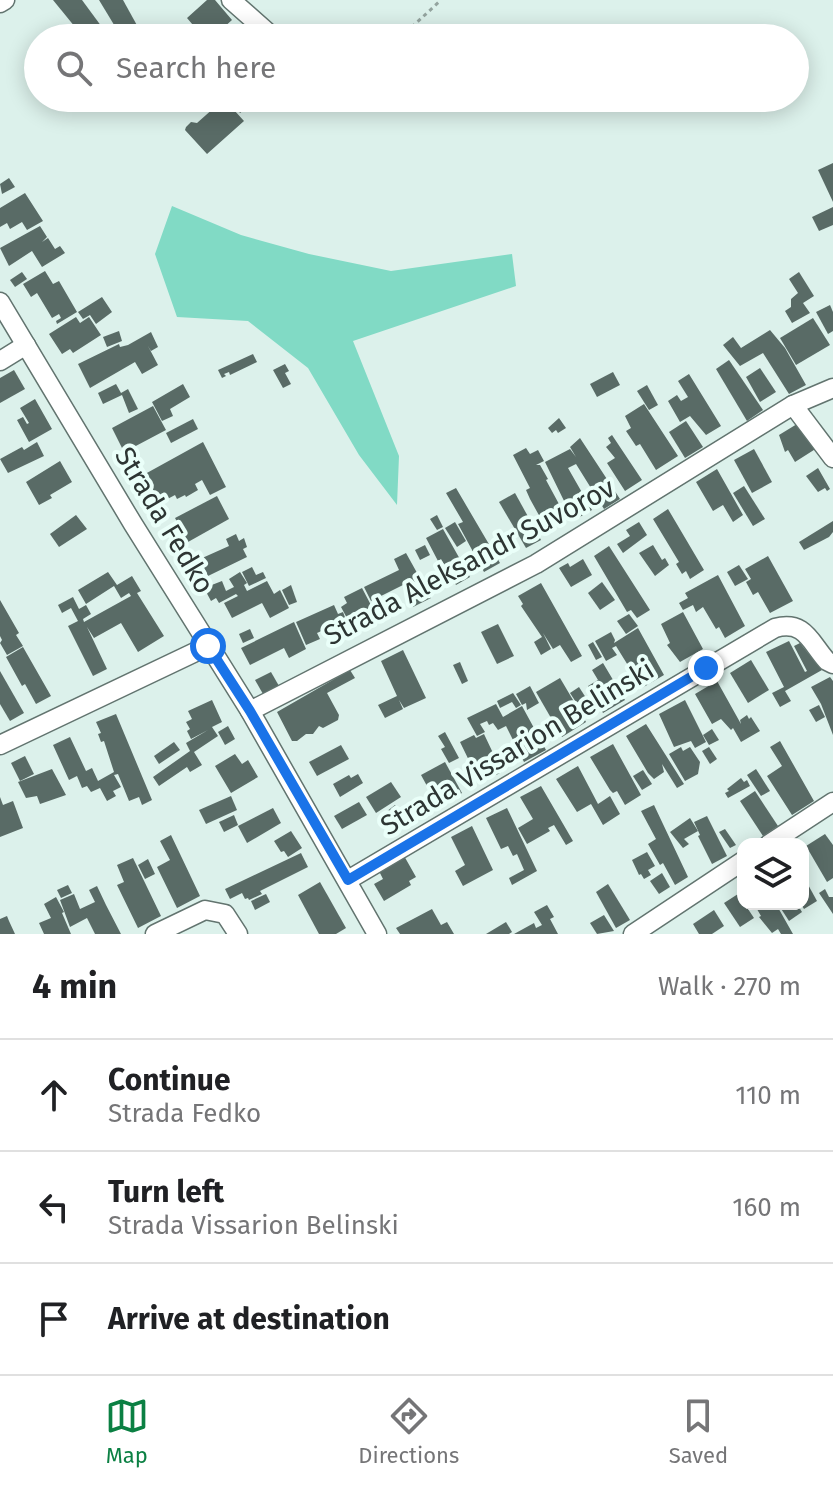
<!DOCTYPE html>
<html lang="en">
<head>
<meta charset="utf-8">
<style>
  body { margin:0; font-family:"Fira Sans",sans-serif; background:#f2f2f2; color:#202124 }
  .controls { position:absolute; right:24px; bottom:24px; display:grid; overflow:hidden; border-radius:16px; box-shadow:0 4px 20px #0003 }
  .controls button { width:72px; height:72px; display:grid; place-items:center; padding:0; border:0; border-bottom:2px solid #e0e0e0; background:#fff; color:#202124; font:40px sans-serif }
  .stop { position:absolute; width:24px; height:24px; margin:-18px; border:6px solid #1a73e8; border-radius:50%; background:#fff }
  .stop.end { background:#1a73e8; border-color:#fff; box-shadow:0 2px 8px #0008 }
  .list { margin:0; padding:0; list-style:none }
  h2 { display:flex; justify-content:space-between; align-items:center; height:104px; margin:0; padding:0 32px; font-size:34px }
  h2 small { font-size:26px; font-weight:400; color:#757577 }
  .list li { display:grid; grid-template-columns:52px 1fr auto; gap:24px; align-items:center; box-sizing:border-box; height:112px; padding:0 32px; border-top:2px solid #e0e0e0 }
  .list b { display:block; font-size:30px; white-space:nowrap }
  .list p { margin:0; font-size:26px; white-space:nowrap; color:#757577 }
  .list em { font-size:26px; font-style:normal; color:#757577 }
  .icon { flex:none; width:44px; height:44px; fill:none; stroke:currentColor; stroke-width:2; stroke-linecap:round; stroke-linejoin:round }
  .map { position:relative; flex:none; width:833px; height:934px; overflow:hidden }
  .search { position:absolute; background:#fff; box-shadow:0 4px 20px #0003; left:24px; right:24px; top:24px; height:88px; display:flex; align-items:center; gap:20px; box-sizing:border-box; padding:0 28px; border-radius:44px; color:#757577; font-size:30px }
  .sheet { height:440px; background:#fff }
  nav { display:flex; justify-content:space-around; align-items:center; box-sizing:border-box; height:112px; border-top:2px solid #e0e0e0; background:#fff; font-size:22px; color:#757577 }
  nav a { display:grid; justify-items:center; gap:4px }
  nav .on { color:#0b8043 }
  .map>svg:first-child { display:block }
  .green { fill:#81dac5 }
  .building { fill:#596b66 }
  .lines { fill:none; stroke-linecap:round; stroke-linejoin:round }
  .street-casing { stroke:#62746f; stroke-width:21 }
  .path { stroke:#94a49f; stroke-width:3; stroke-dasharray:4 4; stroke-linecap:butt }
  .street { stroke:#fff; stroke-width:18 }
  .route { stroke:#1a73e8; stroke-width:10 }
  .labels { text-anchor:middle; stroke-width:8; stroke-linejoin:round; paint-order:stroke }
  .street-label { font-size:28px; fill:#2d3533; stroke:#eafff9 }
</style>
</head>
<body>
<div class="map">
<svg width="833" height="934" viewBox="0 0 833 934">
  <rect width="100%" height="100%" fill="#dcf1eb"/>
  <!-- green -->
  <path class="green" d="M172,206L241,235L309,254L391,271L512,254L516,286L353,341L399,456L397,505L359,455L308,368L248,321L177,317L155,254Z"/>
  <!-- building -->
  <g class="building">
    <path d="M53,0H82L110,38H84Z"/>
    <path d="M99,0H123L144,38H122Z"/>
    <path d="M207,0H215L232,20L222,29L225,32L218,38H204L187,18Z"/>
    <path d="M243,98H247L252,104L240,113L234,104Z"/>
    <path d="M224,99L244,121L207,154L185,130L186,127L191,122L197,123Z"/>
    <path d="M833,163V202L818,170Z"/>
    <path d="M9,178L15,187L2,194L0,184Z"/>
    <path d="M25,193L43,221L27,230L22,222L10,229L7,223L0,227V208Z"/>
    <path d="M833,207V225L819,231L812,217Z"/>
    <path d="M40,226L47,237L42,242L48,238L55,249L60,246L65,253L42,267L32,251L9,266L0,248Z"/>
    <path d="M45,271L53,284L59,281L77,312L57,324L56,321L61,318L59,314L52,318L37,293L31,297L23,284Z"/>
    <path d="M22,272L27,279L15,287L10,280Z"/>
    <path d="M799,272L814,296L803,303L810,313L792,323L785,311L791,307V299L798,293L789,279Z"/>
    <path d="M102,297L112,312L96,324L90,315L83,319L78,312Z"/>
    <path d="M830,305L833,312V331L828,334L816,312Z"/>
    <path d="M76,317L80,323L89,317L101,335L73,353L70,349L62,354L49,334Z"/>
    <path d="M813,318L830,345L796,365L780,338Z"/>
    <path d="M770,330L785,348L806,385L789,394L763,353L740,366L723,345L733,337L741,348Z"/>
    <path d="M119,331L122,341L107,347L103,337Z"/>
    <path d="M151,332L158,347L151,351L148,346L158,365L142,374L135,362L90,388L78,364L119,344L120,347L128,345Z"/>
    <path d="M253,354L257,362L230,375L229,372L224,374L226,376L222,378L218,370Z"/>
    <path d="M729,360L763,410L747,421L716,369Z"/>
    <path d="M285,364L289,371L285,373L291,384L283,388L273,370Z"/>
    <path d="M760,368L776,392L760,402L746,377Z"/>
    <path d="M14,370L25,389L0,403V378Z"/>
    <path d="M613,372L620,385L597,397L590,384Z"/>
    <path d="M689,374L721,426L706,435L690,416L680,422L668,401L677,395L681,401L688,397L678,381Z"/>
    <path d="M116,384L121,393L128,389L138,409L129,413L122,395L103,404L98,393Z"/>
    <path d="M183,384L190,397L170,409L173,416L162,421L152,402Z"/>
    <path d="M647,385L658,405L649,410L637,391Z"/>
    <path d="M35,399L52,429L29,442L17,420L23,417L27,424L29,423L20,408Z"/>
    <path d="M644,404L678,456L656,470L640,444L636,446L626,431L631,428L625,416Z"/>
    <path d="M153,406L166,430L132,448L129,444L122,448L112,428Z"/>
    <path d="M559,418L566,428L558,433L556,430L552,433L548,428Z"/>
    <path d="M193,419L198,429L171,443L166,433Z"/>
    <path d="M686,421L703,447L685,458L669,432Z"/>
    <path d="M797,424L804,436L807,433L817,448L795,462L788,450L785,452L779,435Z"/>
    <path d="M612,435L642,480L625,491L607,463L615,458L606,447L611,443L608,438Z"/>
    <path d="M580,438L620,499L604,509L576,464L568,468L592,510L578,518L570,505L567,507L545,462L570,449L576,457L570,447Z"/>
    <path d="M37,442L44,456L8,473L0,459L22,447L24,450Z"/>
    <path d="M203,442L226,487L210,495L202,480L195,484L198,490L186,497L185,495L177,499L175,495L160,503L145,474Z"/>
    <path d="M526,448L530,454L538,450L544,461L536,465H540L548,479L546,480L566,517L546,528L530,499L526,490L530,488L513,455Z"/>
    <path d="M754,449L772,482L752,493L734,460Z"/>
    <path d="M60,461L72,482L50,495L52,498L39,505L26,482Z"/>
    <path d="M818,468L830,489L827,491L825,488L818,492L806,476Z"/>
    <path d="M717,469L743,515L733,522L723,505L713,511L696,482Z"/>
    <path d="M744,486L765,519L753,526L733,493Z"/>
    <path d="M456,488L500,563L484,572L458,524L463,522L446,493Z"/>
    <path d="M515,493L541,540L526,548L499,502Z"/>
    <path d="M217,496L229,519L188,542L175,518Z"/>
    <path d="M668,509L704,570L690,579L686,571L682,574L676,564L679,562L653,519Z"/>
    <path d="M76,515L87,529L59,547L50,534Z"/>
    <path d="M437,515L443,527L437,530L430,519Z"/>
    <path d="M833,521V532L829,537L804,550L799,542Z"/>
    <path d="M455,522L466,541L457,547L445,528Z"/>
    <path d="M639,522L647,535L623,553L617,544L630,536L626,530Z"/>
    <path d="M443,529L470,577L456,585L441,559L438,561L426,538Z"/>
    <path d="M236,534L239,541L244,538L247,547L243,549L247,557L208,576L200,559L229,546L226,539Z"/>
    <path d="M425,545L430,555L420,560L415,550Z"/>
    <path d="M653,545L662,560L665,558L669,565L655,576L639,553Z"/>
    <path d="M609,546L650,610L637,618L631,610L627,612L594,556Z"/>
    <path d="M406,553L431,598L413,607L403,585L371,601L364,587L399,570L394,559Z"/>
    <path d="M768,556L793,601L770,613L758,592L753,595L746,582L751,579L745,569Z"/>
    <path d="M583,559L592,575L571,587L559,568L568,563L570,567Z"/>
    <path d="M739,565L748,579L735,586L727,572Z"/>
    <path d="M252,567L256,575L263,572L266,578L249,586L242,572Z"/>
    <path d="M108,572L117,585L132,576L141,591L137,593L164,636L138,652L121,623L94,638L87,627L107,669L93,676L68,626L78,621L71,608L62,613L58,605L73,597L79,609L86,605L91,614L83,619L84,622L131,596L129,593L121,598L114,586L86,604L78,590Z"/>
    <path d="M240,572L247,583L244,585L247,591L267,581L274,594L280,590L289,608L270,618L262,603L232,618L224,603L238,596L236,594L219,603L216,598L211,601L204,588L222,581L226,591L234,587L229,579Z"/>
    <path d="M718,575L745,626L725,638L719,627L716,629L703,607L696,612L693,605L683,610L679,603L688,598L685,593Z"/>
    <path d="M602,582L615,600L600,610L588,593Z"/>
    <path d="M541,583L582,656L571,662L560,645L553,649L543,633L551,649L541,655L534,642L542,637L521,606L523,604L518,596Z"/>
    <path d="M291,585L297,602L289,605L282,590Z"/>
    <path d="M362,588L372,607L348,620L341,607L347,603L344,597Z"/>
    <path d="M0,600L19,633L16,635L23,646L7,655L0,643L2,640L0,636Z"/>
    <path d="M334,605L338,614L343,612L346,620L317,633L320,639L306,645L296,622Z"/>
    <path d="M683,612L703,649L680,662L667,645L670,643L661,624Z"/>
    <path d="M629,614L638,626L626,634L617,621Z"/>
    <path d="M294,622L306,649L289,658L284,648L250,665L241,648Z"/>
    <path d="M498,624L514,656L497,664L481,632Z"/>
    <path d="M638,628L664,675L642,688L616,646L612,648L617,655L606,661L595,641L611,632L615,640L614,643Z"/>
    <path d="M250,629L254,638L243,643L239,634Z"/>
    <path d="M789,641L805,672L807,671L794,646L800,643L822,670L785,691L791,701L780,707L772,693L784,687L766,652Z"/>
    <path d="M593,642L602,657L596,660L588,645Z"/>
    <path d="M23,647L51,696L36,704L25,684L22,686L6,657Z"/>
    <path d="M403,650L426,698L404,708L399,700L403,709L385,718L378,705L397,696L381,661Z"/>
    <path d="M751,660L769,690L748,703L730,673Z"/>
    <path d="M460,662L468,681L462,684L453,665Z"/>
    <path d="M603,663L625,700L603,713L588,686L598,680L592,670Z"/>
    <path d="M350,670L355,678L327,693L339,715L338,720L323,728L319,726L313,734H306L297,741H292L277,712Z"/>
    <path d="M0,671L24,713L10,721L0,704Z"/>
    <path d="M271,672L279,686L263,694L255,680Z"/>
    <path d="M830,677L833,681V735L821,704L811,687Z"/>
    <path d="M560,678L586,722L562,737L536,692Z"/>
    <path d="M717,681L741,724L740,720L747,715L749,719L751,717L760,731L741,742L733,728L731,730L721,719L712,724L695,694Z"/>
    <path d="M530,686L539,703L527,710L526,703L522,705L516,694Z"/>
    <path d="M579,687L590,704L581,710L570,693Z"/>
    <path d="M513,693L521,705L516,708L512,702L500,708L497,701Z"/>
    <path d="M212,700L222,722L212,727L218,736L194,752L202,765L190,772L187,767L159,786L153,777L190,751L186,743L208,730L191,739L187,731L190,729L186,722L192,719L188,711Z"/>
    <path d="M685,700L706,742L695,748L691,741L674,747L659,714Z"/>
    <path d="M496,704L503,717L522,706L546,750L524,762L506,726L498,730L493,723L489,725L487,721L480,724L485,732L477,736L467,718Z"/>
    <path d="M819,705L825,717L816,722L809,710Z"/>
    <path d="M116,714L152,800L142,805L139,797L129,801L118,774L114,775L121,787L113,791L116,796L107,801L100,788L91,792L87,786L82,788L77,776L69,780L53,745L70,737L86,771L92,768L98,781L114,772L104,741L101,742L98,734L101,733L96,722Z"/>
    <path d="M646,724L684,784L677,788L662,764L664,772L654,779L648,773L626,736Z"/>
    <path d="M228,726L235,739L225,745L218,732Z"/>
    <path d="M712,729L719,740L709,745L703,735Z"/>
    <path d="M445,732L459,758L449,763L441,749L445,747L438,736Z"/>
    <path d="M484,734L502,772L480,783L460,742L474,735L476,738Z"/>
    <path d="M780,741L814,801L792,815L767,776L782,766L770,747Z"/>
    <path d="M174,742L180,750L159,764L154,756Z"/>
    <path d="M613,744L641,795L625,805L617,791L613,793L610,790L590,757Z"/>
    <path d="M341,745L349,759L317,776L309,762Z"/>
    <path d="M681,747L683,751L690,747L700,762L698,774L685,781L669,754Z"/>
    <path d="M709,747L717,759L710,764L702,751Z"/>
    <path d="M235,754L242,764L248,760L258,777L231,793L215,766Z"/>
    <path d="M25,756L34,774L20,781L11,763Z"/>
    <path d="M445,762L462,793L438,806L421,775Z"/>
    <path d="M578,766L598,804L610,796L620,814L603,825L591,804L577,812L556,779Z"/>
    <path d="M52,769L66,795L40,804L37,796L26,798L18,782Z"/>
    <path d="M756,769L770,791L761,796L747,775Z"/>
    <path d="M643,770L652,784L642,790L633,776Z"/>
    <path d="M358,774L363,783L340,797L333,784L349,775L351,778Z"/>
    <path d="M741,778L744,782L747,780L750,786L728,798L725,793L729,791L727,789Z"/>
    <path d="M391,782L401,797L376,813L366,797Z"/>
    <path d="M541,786L573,841L566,845L554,825L548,828L550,831L527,844L518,828L533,819L520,797Z"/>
    <path d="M755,791L778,826L763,836L740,801Z"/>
    <path d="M231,796L237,810L206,824L199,810Z"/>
    <path d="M0,797L3,805L13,801L23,828L0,837Z"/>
    <path d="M359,802L367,815L342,829L334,816Z"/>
    <path d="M395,805L402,814L392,821L386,812Z"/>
    <path d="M654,805L688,877L675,885L663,863L660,865L648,844L656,839L641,811Z"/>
    <path d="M273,808L281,823L247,843L238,826Z"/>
    <path d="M507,808L537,871L512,885L509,878L524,870L517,854L513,856L508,846L501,849L486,818Z"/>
    <path d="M234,815L238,825L224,832L219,822Z"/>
    <path d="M707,816L727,856L712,864L698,836L700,835L694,822Z"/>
    <path d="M690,818L698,831L684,839L689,844L683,848L670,832Z"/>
    <path d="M472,826L493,870L463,886L455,871L465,865L451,837Z"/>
    <path d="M725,829L736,845L730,848L719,832Z"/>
    <path d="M291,831L302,848L288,857L284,851L281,852L274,841Z"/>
    <path d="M825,834L833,845V878L827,882L806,846Z"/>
    <path d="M171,835L200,896L177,908L157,867L170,860L160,841Z"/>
    <path d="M647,852L655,866L648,870L651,875L644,879L641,874L639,875L632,860Z"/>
    <path d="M301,853L308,867L260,891L262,894L249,900L248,898L245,899L242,893L230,899L225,889Z"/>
    <path d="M403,854L416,877L409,881L411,885L384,901L374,884L383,879L378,869Z"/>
    <path d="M133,858L161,916L138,928L117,885L124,882L117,865Z"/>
    <path d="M148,859L155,874L145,879L138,865Z"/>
    <path d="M662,873L670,887L659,894L650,881Z"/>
    <path d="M806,881L817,901L804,909L801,904L803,883Z"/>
    <path d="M320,882L346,928L336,934H319L298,895Z"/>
    <path d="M608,884L630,920L616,928L596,892Z"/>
    <path d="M68,885L72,893L61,898L57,890Z"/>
    <path d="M97,886L106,905L121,934H95L87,918L70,927L60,900L74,894L80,909L95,902L89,890Z"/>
    <path d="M825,889L829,897H833V914L819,893Z"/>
    <path d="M266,894L270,902L255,910L251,901Z"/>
    <path d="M738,894L754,918L740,927L724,903Z"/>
    <path d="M56,897L64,912L62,913L71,934H44L39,923L51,918L44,904Z"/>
    <path d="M754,904H776L793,934H781L778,929L772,933L759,917L761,916Z"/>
    <path d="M778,904H797L802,912L789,921Z"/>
    <path d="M547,905L554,917L550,919L558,934H514L534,923L536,928L542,925L534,912Z"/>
    <path d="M432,909L441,925L447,922L454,934H400L396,928Z"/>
    <path d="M714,910L724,926L712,934H699L693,924Z"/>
    <path d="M604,915L614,931L597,934L590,923Z"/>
    <path d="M7,916L9,921L15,934H0V919Z"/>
    <path d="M506,922L512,932L509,934H486Z"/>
  </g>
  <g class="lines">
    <!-- street casing -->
    <g class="street-casing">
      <g id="street">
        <path d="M231,0L274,38"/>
        <path d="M0,3L5,0"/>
        <path d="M0,302L133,524L250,711L377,934"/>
        <path d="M0,361L26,345"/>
        <path d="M793,405L833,458"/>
        <path d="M250,711L536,564L793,405L833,388"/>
        <path d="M0,745L208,646"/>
        <path d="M769,844L833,802"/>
        <path d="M348,880L775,628C805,620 810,642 827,661L833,664"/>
        <path d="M155,934L205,910L225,914L238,934"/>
        <path d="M633,934L743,861"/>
      </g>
    </g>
    <!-- path -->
    <path class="path" d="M400,38L441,0"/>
    <!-- street -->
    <use href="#street" class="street"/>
  </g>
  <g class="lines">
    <!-- route -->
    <path class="route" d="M208,646L250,711L348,880L706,668"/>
  </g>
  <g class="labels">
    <!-- street labels -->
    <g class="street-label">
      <text transform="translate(165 520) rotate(59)" y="10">Strada Fedko</text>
      <text transform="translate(469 561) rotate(-28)" y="10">Strada Aleksandr Suvorov</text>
      <text transform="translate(517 747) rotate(-31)" y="10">Strada Vissarion Belinski</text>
    </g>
  </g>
</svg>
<div class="controls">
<button><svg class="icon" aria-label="layers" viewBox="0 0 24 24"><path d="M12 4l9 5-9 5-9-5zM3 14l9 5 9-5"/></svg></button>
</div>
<div class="stop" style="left:208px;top:646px"></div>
<div class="stop end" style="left:706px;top:668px"></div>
<div class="search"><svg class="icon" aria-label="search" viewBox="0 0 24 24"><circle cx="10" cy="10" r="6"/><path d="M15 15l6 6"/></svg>Search here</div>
</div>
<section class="sheet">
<h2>4 min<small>Walk · 270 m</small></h2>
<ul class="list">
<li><svg class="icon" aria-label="ahead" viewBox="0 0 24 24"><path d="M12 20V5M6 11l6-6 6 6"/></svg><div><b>Continue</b><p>Strada Fedko</p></div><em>110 m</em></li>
<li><svg class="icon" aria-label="left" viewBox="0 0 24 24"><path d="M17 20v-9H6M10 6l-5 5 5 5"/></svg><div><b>Turn left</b><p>Strada Vissarion Belinski</p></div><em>160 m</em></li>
<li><svg class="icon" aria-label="arrive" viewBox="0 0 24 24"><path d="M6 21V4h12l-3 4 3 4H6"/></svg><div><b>Arrive at destination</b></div></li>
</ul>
</section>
<nav>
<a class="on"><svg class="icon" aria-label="map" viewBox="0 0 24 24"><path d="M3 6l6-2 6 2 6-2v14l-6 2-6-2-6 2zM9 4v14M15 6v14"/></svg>Map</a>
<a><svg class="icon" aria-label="directions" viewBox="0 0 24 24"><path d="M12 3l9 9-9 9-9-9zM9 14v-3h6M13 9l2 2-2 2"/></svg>Directions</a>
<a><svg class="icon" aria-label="saved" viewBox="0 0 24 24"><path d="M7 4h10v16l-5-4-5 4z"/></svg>Saved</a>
</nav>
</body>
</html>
